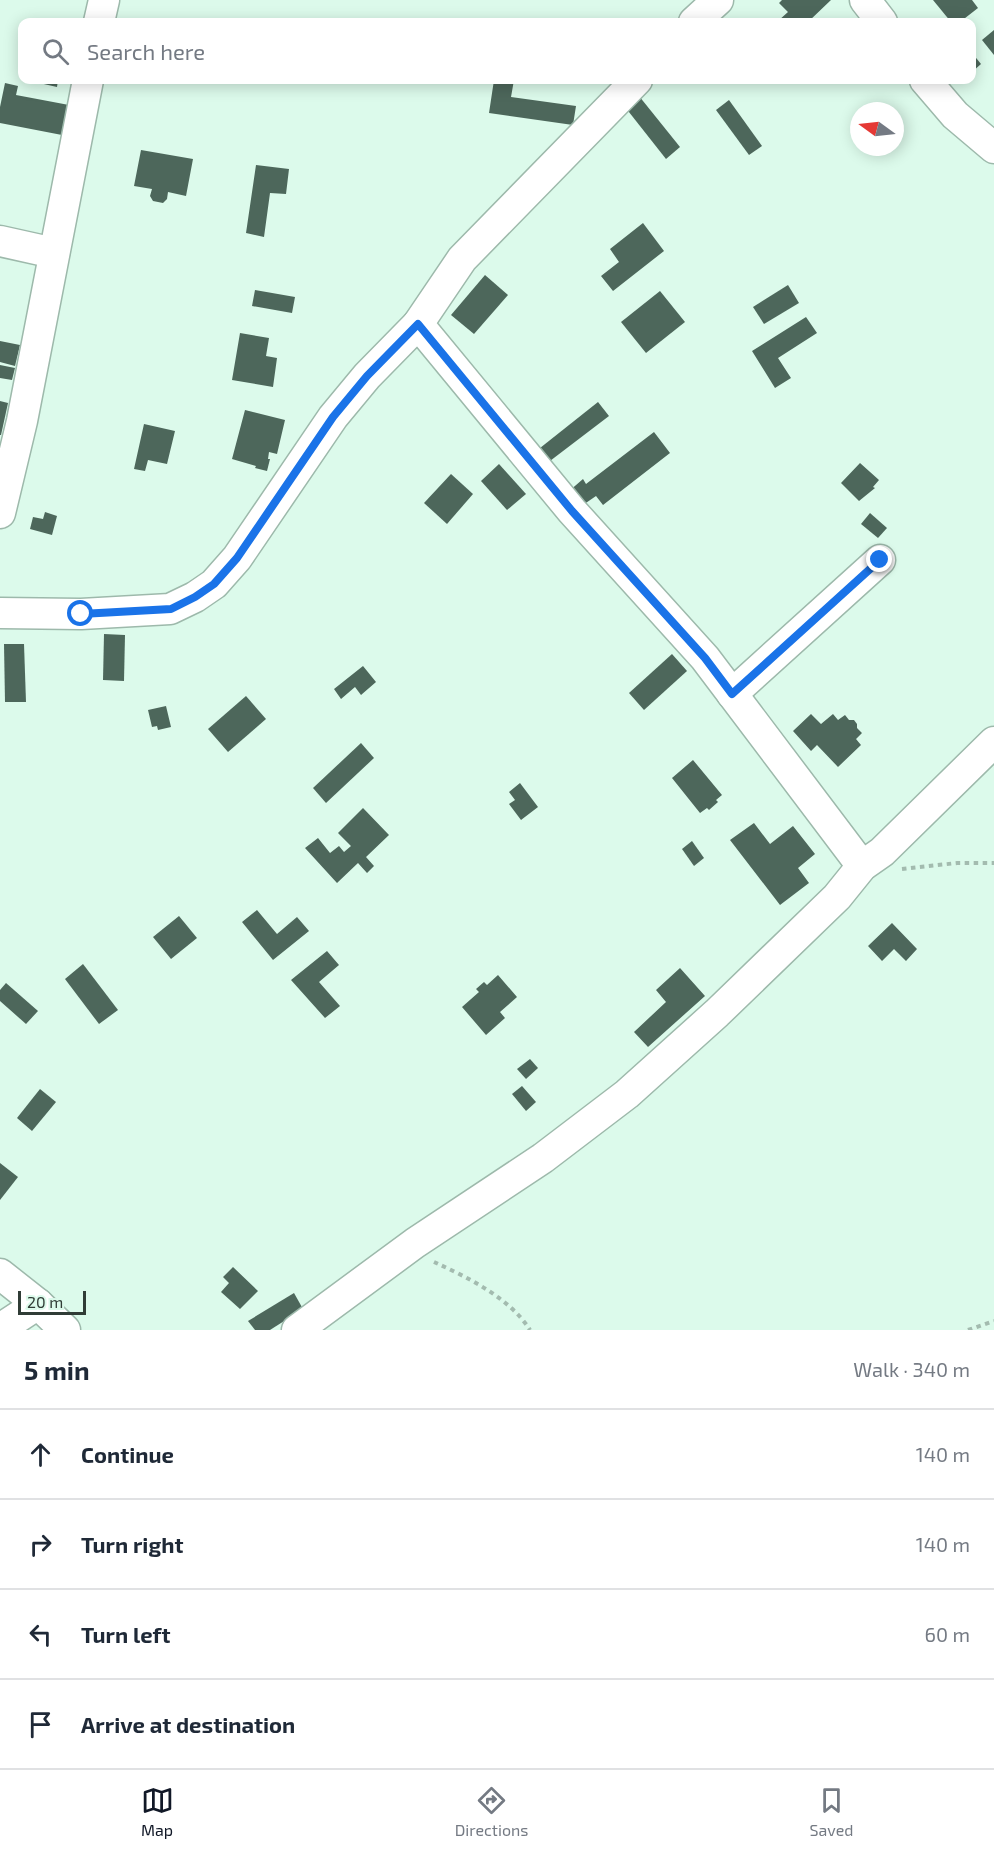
<!DOCTYPE html>
<html lang="en">
<head>
<meta charset="utf-8">
<style>
  body { margin:0; font-family:"Exo 2",sans-serif; background:#f6f6f7; color:#1f2937 }
  .compass { position:absolute; left:850px; top:102px; width:54px; height:54px; border-radius:50%; background:#fff; box-shadow:0 3px 15px #0003; rotate:285deg }
  .scale { position:absolute; left:18px; bottom:15px; width:68px; box-sizing:border-box; padding-left:6px; border:3px solid #303c36; border-top:0; font-size:16px; line-height:21px; white-space:nowrap; color:#303c36; -webkit-text-stroke:4px #dcfaeb; paint-order:stroke }
  .stop { position:absolute; width:18px; height:18px; margin:-14px; border:4px solid #1a73e8; border-radius:50%; background:#fff }
  .stop.end { background:#1a73e8; border-color:#fff; box-shadow:0 2px 6px #0008 }
  .list { margin:0; padding:0; list-style:none }
  h2 { display:flex; justify-content:space-between; align-items:center; height:78px; margin:0; padding:0 24px; font-size:26px }
  h2 small { font-size:20px; font-weight:400; color:#747a83 }
  .list li { display:grid; grid-template-columns:39px 1fr auto; gap:18px; align-items:center; box-sizing:border-box; height:90px; padding:0 24px; border-top:2px solid #e0e1e3 }
  .list b { display:block; font-size:22px; white-space:nowrap }
  .list em { font-size:20px; font-style:normal; color:#747a83 }
  .icon { flex:none; width:33px; height:33px; fill:none; stroke:currentColor; stroke-width:2; stroke-linecap:round; stroke-linejoin:round }
  .map { position:relative; flex:none; width:994px; height:1330px; overflow:hidden }
  .search { position:absolute; background:#fff; box-shadow:0 3px 15px #0003; left:18px; right:18px; top:18px; height:66px; display:flex; align-items:center; gap:15px; box-sizing:border-box; padding:0 21px; border-radius:12px; color:#747a83; font-size:22px }
  .sheet { height:438px; background:#fff }
  nav { display:flex; justify-content:space-around; align-items:center; box-sizing:border-box; height:84px; border-top:2px solid #e0e1e3; background:#fff; font-size:16px; color:#747a83 }
  nav a { display:grid; justify-items:center; gap:3px }
  nav .on { color:#111827 }
  .map>svg:first-child { display:block }
  .building { fill:#4d675b }
  .lines { fill:none; stroke-linecap:round; stroke-linejoin:round }
  .minor-casing { stroke:#9db9ab; stroke-width:33 }
  .path { stroke:#a3bbaf; stroke-width:4; stroke-dasharray:4.5 4.5; stroke-linecap:butt }
  .minor { stroke:#fff; stroke-width:30 }
  .route { stroke:#1a73e8; stroke-width:8 }
</style>
</head>
<body>
<div class="map">
<svg width="994" height="1330" viewBox="0 0 994 1330">
  <rect width="100%" height="100%" fill="#dcfaeb"/>
  <!-- building -->
  <g class="building">
    <path d="M782,0H831L808,22H779L778,21L788,12L779,3Z"/>
    <path d="M933,0H972L978,8L960,22H951Z"/>
    <path d="M994,30V55L982,40Z"/>
    <path d="M972,53L981,64L972,72Z"/>
    <path d="M26,80H58L57,87Z"/>
    <path d="M494,80H514L511,97L576,106L573,125L489,113Z"/>
    <path d="M5,83L18,86L16,95L69,105L62,135L0,123V107Z"/>
    <path d="M639,96L680,147L666,159L625,107Z"/>
    <path d="M729,100L762,146L749,155L716,110Z"/>
    <path d="M141,150L193,159L186,196L168,192L167,199L163,203L153,201L150,196L152,189L134,186Z"/>
    <path d="M256,165L289,169L286,194L270,193L264,237L246,233Z"/>
    <path d="M643,223L664,251L613,291L601,276L619,262L610,249Z"/>
    <path d="M485,275L508,295L474,334L451,315Z"/>
    <path d="M788,285L799,303L764,324L753,307Z"/>
    <path d="M255,290L295,297L292,313L252,306Z"/>
    <path d="M660,291L685,322L646,353L621,322Z"/>
    <path d="M806,317L817,333L778,358L791,378L775,388L752,351Z"/>
    <path d="M240,333L269,338L266,356L277,358L273,387L232,380Z"/>
    <path d="M0,341L20,345L15,366L0,362Z"/>
    <path d="M0,365L15,368L12,380L0,378Z"/>
    <path d="M0,401L8,403L1,435H0Z"/>
    <path d="M598,402L609,416L546,464L535,452Z"/>
    <path d="M245,410L285,420L277,454L269,452L268,459H270L267,471L255,468L256,466L232,459Z"/>
    <path d="M144,424L175,431L167,464L148,460L145,471L134,469Z"/>
    <path d="M654,432L670,453L603,505L596,496L580,507L568,492L583,479L586,484Z"/>
    <path d="M860,463L879,480L873,487L875,488L859,501L841,483Z"/>
    <path d="M499,464L526,494L507,510L481,481Z"/>
    <path d="M451,474L473,494L447,524L424,503Z"/>
    <path d="M45,512L57,516L52,535L30,529L33,517L43,519Z"/>
    <path d="M870,513L887,528L878,538L861,524Z"/>
    <path d="M104,634L125,635L124,681L103,680Z"/>
    <path d="M4,644H24L26,702H5Z"/>
    <path d="M672,654L687,671L644,710L629,693Z"/>
    <path d="M363,666L376,682L361,695L355,687L341,699L334,689Z"/>
    <path d="M246,696L266,719L228,752L208,729Z"/>
    <path d="M166,706L171,727L158,730L157,726L152,727L148,710Z"/>
    <path d="M811,714L821,724L833,714L838,720L845,715L849,720H854L857,724V728L862,733L856,739L861,745L838,767L817,745L811,751L793,731Z"/>
    <path d="M361,743L374,758L326,803L313,788Z"/>
    <path d="M693,760L722,795L716,800L718,802L709,810L707,808L700,813L672,778Z"/>
    <path d="M520,783L538,807L521,820L509,804L515,800L509,792Z"/>
    <path d="M363,808L389,835L366,857L374,866L367,873L358,863L337,883L305,848L318,838L330,853L339,846L344,852L351,846L338,833Z"/>
    <path d="M754,823L770,844L793,826L815,854L798,868L809,883L780,905L730,840Z"/>
    <path d="M692,841L704,858L694,866L682,849Z"/>
    <path d="M257,910L277,934L297,917L309,931L273,960L242,922Z"/>
    <path d="M179,916L197,938L171,959L153,937Z"/>
    <path d="M892,923L917,949L906,961L894,949L882,961L868,946Z"/>
    <path d="M327,951L339,965L319,982L340,1006L325,1018L291,980Z"/>
    <path d="M83,964L118,1010L99,1024L65,979Z"/>
    <path d="M680,968L705,996L648,1047L634,1032L666,1002L656,990Z"/>
    <path d="M498,975L517,997L500,1012L505,1018L486,1035L462,1007L479,992L476,989L484,982L487,985Z"/>
    <path d="M6,983L38,1011L26,1024L0,1001V990Z"/>
    <path d="M530,1059L538,1068L526,1079L517,1069Z"/>
    <path d="M522,1086L536,1102L526,1111L512,1094Z"/>
    <path d="M40,1089L56,1102L32,1131L17,1118Z"/>
    <path d="M0,1163L18,1177L0,1200Z"/>
    <path d="M233,1267L258,1291L240,1309L221,1292L229,1283L223,1277Z"/>
    <path d="M294,1293L303,1309L270,1330H255L248,1321Z"/>
  </g>
  <g class="lines">
    <!-- minor casing -->
    <g class="minor-casing">
      <g id="minor">
        <path d="M865,0L882,22"/>
        <path d="M99,22L104,0"/>
        <path d="M694,22L718,0"/>
        <path d="M637,80L462,259L418,324L572,511L705,658L862,866"/>
        <path d="M925,80L955,115L994,148"/>
        <path d="M0,241L54,253"/>
        <path d="M0,513L22,421L88,80"/>
        <path d="M0,613L81,614L170,609L195,597L214,584L237,558L333,417L367,376L418,324"/>
        <path d="M732,694L880,560"/>
        <path d="M0,1274L38,1304L65,1330"/>
        <path d="M0,1329L38,1304"/>
        <path d="M297,1330L415,1243L543,1158L627,1094L717,1013L837,897L862,866L882,852L994,742"/>
      </g>
    </g>
    <!-- path -->
    <g class="path">
      <path d="M902,869L957,863H994"/>
      <path d="M434,1262C467,1277 510,1298 530,1330"/>
      <path d="M968,1330L994,1321"/>
    </g>
    <!-- minor -->
    <use href="#minor" class="minor"/>
  </g>
  <g class="lines">
    <!-- route -->
    <path class="route" d="M81,614L171,609L195,597L214,584L237,558L333,417L367,376L418,324L572,511L705,658L732,694L880,560"/>
  </g>
</svg>
<svg class="compass" viewBox="-18 -18 36 36"><path d="M0-13l5 13h-10z" fill="#e53935"/><path d="M0 13l5-13h-10z" fill="#747a83"/></svg>
<div class="scale">20 m</div>
<div class="stop" style="left:81px;top:614px"></div>
<div class="stop end" style="left:880px;top:560px"></div>
<div class="search"><svg class="icon" aria-label="search" viewBox="0 0 24 24"><circle cx="10" cy="10" r="6"/><path d="M15 15l6 6"/></svg>Search here</div>
</div>
<section class="sheet">
<h2>5 min<small>Walk · 340 m</small></h2>
<ul class="list">
<li><svg class="icon" aria-label="ahead" viewBox="0 0 24 24"><path d="M12 20V5M6 11l6-6 6 6"/></svg><div><b>Continue</b></div><em>140 m</em></li>
<li><svg class="icon" aria-label="right" viewBox="0 0 24 24"><path d="M7 20v-9h11M14 6l5 5-5 5"/></svg><div><b>Turn right</b></div><em>140 m</em></li>
<li><svg class="icon" aria-label="left" viewBox="0 0 24 24"><path d="M17 20v-9H6M10 6l-5 5 5 5"/></svg><div><b>Turn left</b></div><em>60 m</em></li>
<li><svg class="icon" aria-label="arrive" viewBox="0 0 24 24"><path d="M6 21V4h12l-3 4 3 4H6"/></svg><div><b>Arrive at destination</b></div></li>
</ul>
</section>
<nav>
<a class="on"><svg class="icon" aria-label="map" viewBox="0 0 24 24"><path d="M3 6l6-2 6 2 6-2v14l-6 2-6-2-6 2zM9 4v14M15 6v14"/></svg>Map</a>
<a><svg class="icon" aria-label="directions" viewBox="0 0 24 24"><path d="M12 3l9 9-9 9-9-9zM9 14v-3h6M13 9l2 2-2 2"/></svg>Directions</a>
<a><svg class="icon" aria-label="saved" viewBox="0 0 24 24"><path d="M7 4h10v16l-5-4-5 4z"/></svg>Saved</a>
</nav>
</body>
</html>
